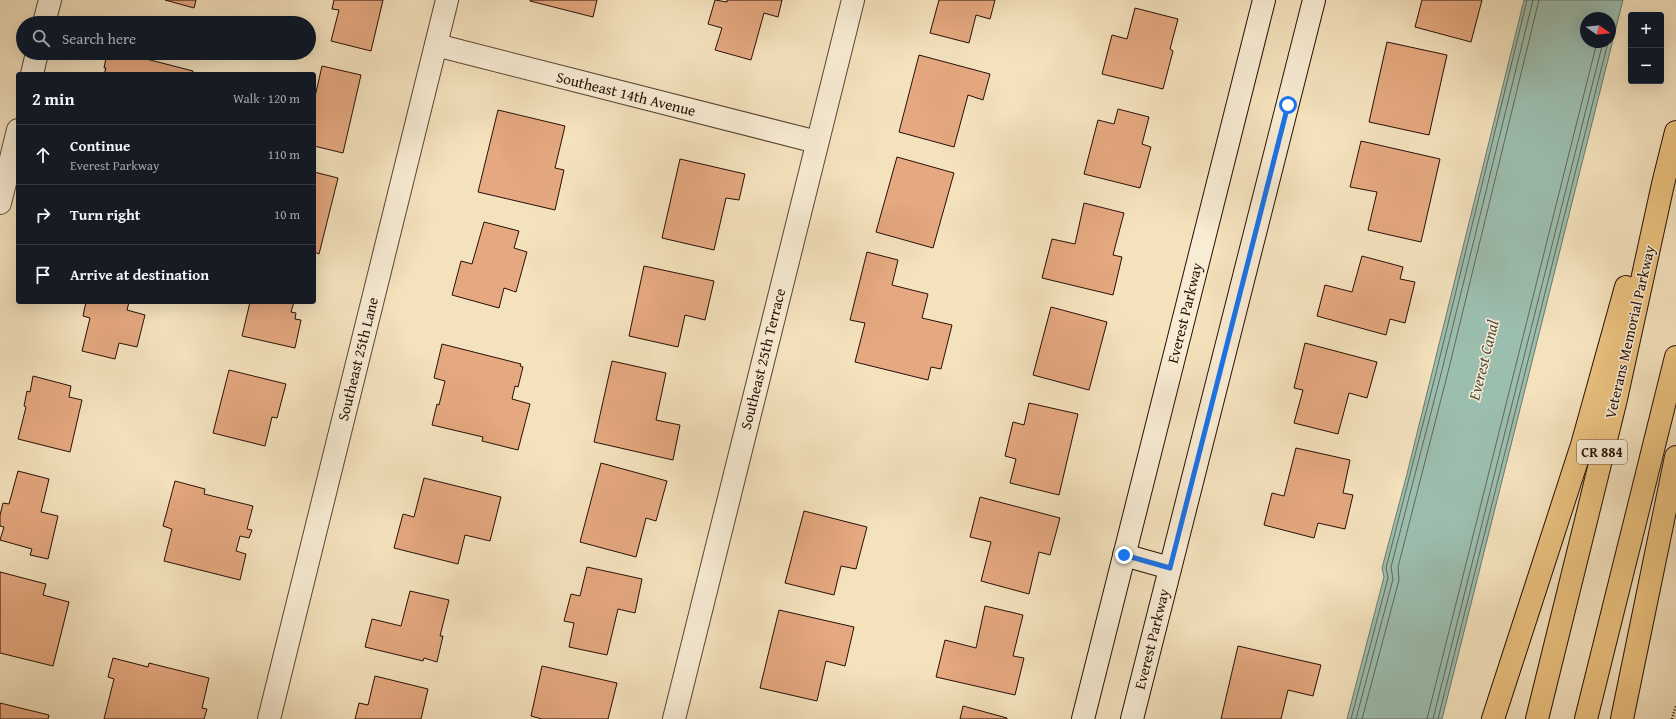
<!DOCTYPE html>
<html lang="en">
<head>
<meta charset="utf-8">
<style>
  body { margin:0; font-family:"Gentium Book Plus",serif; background:#242831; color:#f1f3f6 }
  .controls { position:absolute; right:12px; top:12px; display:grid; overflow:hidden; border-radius:4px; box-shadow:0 4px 16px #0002 }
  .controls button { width:36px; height:36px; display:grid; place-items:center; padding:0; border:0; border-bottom:1px solid #363941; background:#171b24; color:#f1f3f6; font:20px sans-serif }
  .compass { position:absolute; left:1580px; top:12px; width:36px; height:36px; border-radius:50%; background:#171b24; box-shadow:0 4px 16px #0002; rotate:104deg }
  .stop { position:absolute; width:12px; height:12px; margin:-9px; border:3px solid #1a73e8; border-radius:50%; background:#fff }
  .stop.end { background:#1a73e8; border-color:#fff; box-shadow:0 1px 4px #0008 }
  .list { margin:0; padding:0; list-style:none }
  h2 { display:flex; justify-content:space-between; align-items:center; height:52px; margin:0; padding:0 16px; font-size:17px }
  h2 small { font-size:13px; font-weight:400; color:#9ea1a6 }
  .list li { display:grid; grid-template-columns:26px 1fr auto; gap:12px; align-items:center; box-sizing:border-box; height:60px; padding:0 16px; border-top:1px solid #363941 }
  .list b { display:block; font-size:15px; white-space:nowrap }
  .list p { margin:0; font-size:13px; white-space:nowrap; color:#9ea1a6 }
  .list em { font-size:13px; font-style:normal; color:#9ea1a6 }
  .icon { flex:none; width:22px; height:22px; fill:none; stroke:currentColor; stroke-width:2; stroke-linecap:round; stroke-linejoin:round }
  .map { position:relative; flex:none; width:1676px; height:719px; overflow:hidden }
  .search { position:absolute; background:#171b24; box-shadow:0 4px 16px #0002; left:16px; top:16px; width:300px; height:44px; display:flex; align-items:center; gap:10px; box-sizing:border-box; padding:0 14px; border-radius:22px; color:#9ea1a6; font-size:15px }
  .panel { position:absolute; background:#171b24; box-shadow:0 4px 16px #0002; left:16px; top:72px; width:300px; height:232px; border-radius:4px }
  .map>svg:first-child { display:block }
  .water { fill:#9cbeaf; stroke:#6d786b; fill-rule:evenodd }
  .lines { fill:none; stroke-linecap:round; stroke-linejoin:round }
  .shore { stroke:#62665a; stroke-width:1 }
  .building { fill:#e5a880; stroke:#270f05 }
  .street-casing { stroke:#5a4433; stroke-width:24 }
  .secondary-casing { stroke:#270f05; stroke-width:24 }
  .highway-casing { stroke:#270f05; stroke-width:24 }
  .path { stroke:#270f05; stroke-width:2.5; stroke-dasharray:1 2; stroke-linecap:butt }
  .street { stroke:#f8ecd4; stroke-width:22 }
  .secondary { stroke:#f8ecd4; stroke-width:22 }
  .highway { stroke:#eac17e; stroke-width:22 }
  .route { stroke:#1a73e8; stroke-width:5 }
  .labels { text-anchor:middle; stroke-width:3; stroke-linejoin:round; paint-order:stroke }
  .shield { fill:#f8ecd4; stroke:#665143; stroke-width:1 }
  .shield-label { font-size:14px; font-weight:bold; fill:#270f05 }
  .street-label { font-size:15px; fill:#270f05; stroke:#f8ecd4 }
  .water-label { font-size:16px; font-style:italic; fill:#504c40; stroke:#f8ecd4 }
</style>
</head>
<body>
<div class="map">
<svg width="1676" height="719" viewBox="0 0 1676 719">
  <rect width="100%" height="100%" fill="#f4e2bd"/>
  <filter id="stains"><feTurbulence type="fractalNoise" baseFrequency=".005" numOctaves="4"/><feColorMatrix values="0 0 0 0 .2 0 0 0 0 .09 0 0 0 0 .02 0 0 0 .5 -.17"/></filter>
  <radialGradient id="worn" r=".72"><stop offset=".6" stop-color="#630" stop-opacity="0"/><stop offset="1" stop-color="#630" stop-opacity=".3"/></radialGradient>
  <!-- water -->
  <path class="water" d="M1524,0H1623L1442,719H1347L1384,577L1382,568L1407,474ZM1586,18H1610V42H1586Z"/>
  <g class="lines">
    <!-- shore -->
    <g class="shore">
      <path d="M1351,719L1388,578L1386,568L1437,369L1527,0"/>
      <path d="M1356,719L1393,579L1391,567L1442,370L1533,0"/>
      <path d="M1362,719L1399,580L1398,567L1448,372L1539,0"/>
      <path d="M1427,719L1597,42"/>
      <path d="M1433,719L1603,42"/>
      <path d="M1438,719L1608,42"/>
    </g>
  </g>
  <!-- building -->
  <g class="building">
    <path d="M165,0H196L194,8Z"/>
    <path d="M334,0H383L371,51L331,41L339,10L332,9Z"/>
    <path d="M530,0H597L593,17L530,1Z"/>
    <path d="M715,0L727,2V0H782L778,17L764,13L751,60L715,50L722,28L708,24Z"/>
    <path d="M939,0H995L990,19L976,15L969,43L930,33Z"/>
    <path d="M1422,0H1482L1471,42L1415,27Z"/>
    <path d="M1135,8L1178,19L1170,49L1173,51L1163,89L1102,74L1112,35L1127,39Z"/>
    <path d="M1387,42L1447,55L1429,135L1369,122Z"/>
    <path d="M107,53H123L193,71L192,74H104L106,68H104Z"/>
    <path d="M919,55L990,74L983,100L968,95L954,147L899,132Z"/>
    <path d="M322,66L361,75L343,153L314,146V101Z"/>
    <path d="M1118,109L1149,117L1142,144L1151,147L1140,188L1084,174L1098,120L1114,124Z"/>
    <path d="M498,110L565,126L555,168L564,170L555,210L478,192Z"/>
    <path d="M1361,141L1440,159L1421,242L1368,230L1377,192L1350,187Z"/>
    <path d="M897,157L954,173L933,248L876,232Z"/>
    <path d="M680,159L745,174L739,200L726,198L714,250L662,238Z"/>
    <path d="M314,172L338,178L319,254L314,252Z"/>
    <path d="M1084,203L1124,213L1113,255L1122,257L1113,295L1042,278L1052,239L1075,244Z"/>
    <path d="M484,222L519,231L514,248L527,252L516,292L504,288L499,308L452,295L461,261L472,264Z"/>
    <path d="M867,252L898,260L892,285L928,294L922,318L952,325L941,369L931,367L928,380L855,362L865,323L850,320Z"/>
    <path d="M1362,256L1403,267L1400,279L1415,282L1405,323L1390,319L1386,335L1317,316L1325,285L1352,292Z"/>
    <path d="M644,266L714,281L705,320L685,315L678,347L629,336Z"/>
    <path d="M86,302H129L127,310L145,315L137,347L119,343L115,359L82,351L90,318L83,316Z"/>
    <path d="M250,302H294L291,312L296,313L295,319L301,320L295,348L242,336Z"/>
    <path d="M1051,307L1107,322L1089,390L1033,375Z"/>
    <path d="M1305,343L1377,362L1367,398L1349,393L1338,434L1294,423L1303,390L1294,388Z"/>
    <path d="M442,344L521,364L520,366L523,367L518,387L515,386L512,399L530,404L518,450L482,441L483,437L432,425L437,404L439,405L445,381L434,378Z"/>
    <path d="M612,361L666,373L656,420L680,425L673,460L594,442Z"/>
    <path d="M229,370L286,384L277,418L272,417L265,446L213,433Z"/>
    <path d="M33,376L71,386L69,397L82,400L70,452L18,439L26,407L24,406L27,391L30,392Z"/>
    <path d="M1029,403L1078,414L1059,495L1010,483L1016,459L1005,456L1013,422L1024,425Z"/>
    <path d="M1296,448L1350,460L1343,493L1353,495L1345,529L1318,523L1314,538L1264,525L1272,493L1284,496Z"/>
    <path d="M601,463L667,481L656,521L646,518L636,557L580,542Z"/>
    <path d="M18,471L49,479L41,512L58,516L48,559L30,555L32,549L0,540L4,527L0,526V515L3,503L9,504Z"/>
    <path d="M424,478L501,497L490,541L465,535L458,564L394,548L403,514L414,517Z"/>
    <path d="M175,481L205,489L204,494L253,506L247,529L252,530L249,538L240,536L236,551L246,554L240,580L164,561L172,529L163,526Z"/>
    <path d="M980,497L1060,518L1050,555L1039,552L1029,594L981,581L991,542L970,537Z"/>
    <path d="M804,511L867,527L856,569L841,566L834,595L785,583Z"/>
    <path d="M587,567L642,579L635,613L618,609L607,655L569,647L574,623L564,621L571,594L580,596Z"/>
    <path d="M0,572L46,584L43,595L69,602L53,666L0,653Z"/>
    <path d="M410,591L449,600L440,636H443L437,662L424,658L423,661L365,647L372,619L401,626Z"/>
    <path d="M985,606L1023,615L1013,656L1024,658L1015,695L936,677L945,640L976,648Z"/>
    <path d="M779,610L854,627L845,666L826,661L817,701L760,688Z"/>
    <path d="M1238,646L1321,665L1313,696L1288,690L1281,719H1221Z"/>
    <path d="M113,658L148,667L149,663L209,678L202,708L207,709L204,719H104L114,679L108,677Z"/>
    <path d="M542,666L617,683L608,719H542L531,716Z"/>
    <path d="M375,676L428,689L421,719H355L359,703L368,705Z"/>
    <path d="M0,703L49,715L48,719H0Z"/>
    <path d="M963,706L1007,718V719H960Z"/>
  </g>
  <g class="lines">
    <!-- street casing -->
    <g class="street-casing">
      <g id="street">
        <path d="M44,23L50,0"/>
        <path d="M436,45L817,142"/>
        <path d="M32,74L37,53"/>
        <path d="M0,203L18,130"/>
        <path d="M269,719L447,0"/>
        <path d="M674,719L853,0"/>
      </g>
    </g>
    <!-- secondary casing -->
    <g class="secondary-casing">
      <g id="secondary">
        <path d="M1124,555L1170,568"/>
        <path d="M1083,719L1264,0"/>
        <path d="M1132,719L1314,0"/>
      </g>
    </g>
    <!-- highway casing -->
    <g class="highway-casing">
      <g id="highway">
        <path d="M1493,719L1582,445L1626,287"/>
        <path d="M1537,719L1616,399L1663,184L1676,132"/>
        <path d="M1586,719L1676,357"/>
        <path d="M1622,719L1676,457"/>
      </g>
    </g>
    <!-- path -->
    <path class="path" d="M1672,719L1676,705"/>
    <!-- street -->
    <use href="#street" class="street"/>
    <!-- secondary -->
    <use href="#secondary" class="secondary"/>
    <!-- highway -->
    <use href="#highway" class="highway"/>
  </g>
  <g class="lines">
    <!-- route -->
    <path class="route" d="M1124,555L1170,568L1288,105"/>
  </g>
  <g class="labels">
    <!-- shield labels -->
    <rect class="shield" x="1577" y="440" width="50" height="24" rx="3"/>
    <g class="shield-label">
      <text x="1602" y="457">CR 884</text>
    </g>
    <!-- street labels -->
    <g class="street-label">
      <text transform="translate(626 94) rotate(14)" y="5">Southeast 14th Avenue</text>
      <text transform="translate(1185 313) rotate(-76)" y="5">Everest Parkway</text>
      <text transform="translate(1630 332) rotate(-77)" y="5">Veterans Memorial Parkway</text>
      <text transform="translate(358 359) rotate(-76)" y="5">Southeast 25th Lane</text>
      <text transform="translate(763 359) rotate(-76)" y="5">Southeast 25th Terrace</text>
      <text transform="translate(1152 639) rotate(-76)" y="5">Everest Parkway</text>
    </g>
    <!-- water labels -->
    <g class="water-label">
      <text transform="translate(1483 360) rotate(-76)" y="6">Everest Canal</text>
    </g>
  </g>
  <rect width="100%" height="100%" filter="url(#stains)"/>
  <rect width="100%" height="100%" fill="url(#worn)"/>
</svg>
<div class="controls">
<button>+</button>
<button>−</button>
</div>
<svg class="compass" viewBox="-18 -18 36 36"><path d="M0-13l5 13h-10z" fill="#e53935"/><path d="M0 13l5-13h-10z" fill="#9ea1a6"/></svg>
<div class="stop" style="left:1288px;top:105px"></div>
<div class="stop end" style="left:1124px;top:555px"></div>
<div class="search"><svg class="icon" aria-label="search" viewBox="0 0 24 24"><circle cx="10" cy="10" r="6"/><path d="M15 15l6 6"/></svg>Search here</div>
<section class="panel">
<h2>2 min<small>Walk · 120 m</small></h2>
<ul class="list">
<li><svg class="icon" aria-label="ahead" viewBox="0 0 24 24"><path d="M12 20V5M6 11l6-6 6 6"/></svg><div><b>Continue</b><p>Everest Parkway</p></div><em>110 m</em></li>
<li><svg class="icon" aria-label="right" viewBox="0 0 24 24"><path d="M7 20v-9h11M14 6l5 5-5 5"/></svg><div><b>Turn right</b></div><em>10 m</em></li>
<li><svg class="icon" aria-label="arrive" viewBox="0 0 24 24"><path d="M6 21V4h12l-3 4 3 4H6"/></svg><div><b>Arrive at destination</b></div></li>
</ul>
</section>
</div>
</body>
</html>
